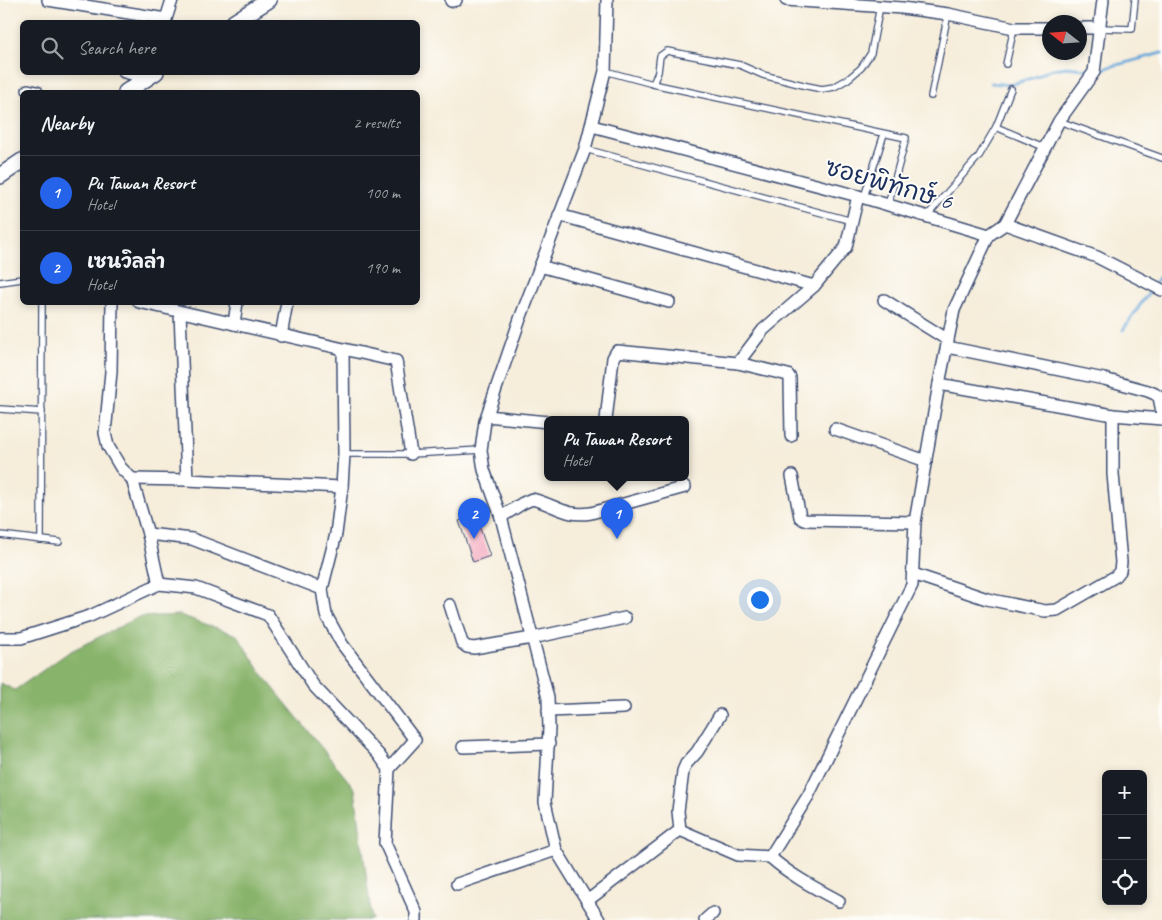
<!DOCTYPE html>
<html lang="en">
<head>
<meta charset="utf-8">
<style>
  body { margin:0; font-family:Caveat,"Playpen Sans Thai",sans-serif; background:#242831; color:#f1f3f6 }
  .controls { position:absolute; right:15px; bottom:15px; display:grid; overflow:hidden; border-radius:8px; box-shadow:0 2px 8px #0003 }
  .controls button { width:45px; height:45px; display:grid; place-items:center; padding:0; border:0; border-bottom:1px solid #363941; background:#171b24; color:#f1f3f6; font:25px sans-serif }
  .compass { position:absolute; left:1042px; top:15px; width:45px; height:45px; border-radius:50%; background:#171b24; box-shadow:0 2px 8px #0003; rotate:287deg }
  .you { position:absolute; left:759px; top:599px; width:18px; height:18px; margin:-12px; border:4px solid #fff; border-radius:50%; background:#1a73e8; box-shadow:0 0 0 8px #1a73e833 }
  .badge { display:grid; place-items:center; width:32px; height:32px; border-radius:50%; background:#2563eb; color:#fff; font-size:16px; font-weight:700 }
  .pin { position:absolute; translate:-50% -41px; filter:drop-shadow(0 1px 2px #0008) }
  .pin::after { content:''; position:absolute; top:26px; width:18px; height:15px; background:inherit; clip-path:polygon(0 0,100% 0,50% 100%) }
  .popup { position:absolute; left:544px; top:416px; width:145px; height:65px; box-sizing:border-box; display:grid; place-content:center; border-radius:8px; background:#171b24; filter:drop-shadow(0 1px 4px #0005); font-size:16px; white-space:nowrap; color:#9ea1a6 }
  .popup b { font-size:19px; color:#f1f3f6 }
  .popup::after { content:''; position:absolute; left:50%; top:100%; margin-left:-10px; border:10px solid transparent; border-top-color:#171b24 }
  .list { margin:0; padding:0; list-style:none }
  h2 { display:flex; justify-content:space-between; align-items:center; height:65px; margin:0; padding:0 20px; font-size:21px }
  h2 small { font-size:16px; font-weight:400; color:#9ea1a6 }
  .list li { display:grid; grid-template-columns:32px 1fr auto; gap:15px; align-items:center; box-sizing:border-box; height:75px; padding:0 20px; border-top:1px solid #363941 }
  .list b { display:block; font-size:19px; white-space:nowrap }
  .list p { margin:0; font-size:16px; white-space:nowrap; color:#9ea1a6 }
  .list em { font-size:16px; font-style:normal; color:#9ea1a6 }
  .icon { flex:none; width:28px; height:28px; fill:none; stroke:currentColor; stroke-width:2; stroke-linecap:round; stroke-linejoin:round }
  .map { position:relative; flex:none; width:1162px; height:920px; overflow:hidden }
  .search { position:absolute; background:#171b24; box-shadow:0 2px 8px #0003; left:20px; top:20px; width:400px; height:55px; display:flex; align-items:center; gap:12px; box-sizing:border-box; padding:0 18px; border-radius:8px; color:#9ea1a6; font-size:19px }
  .panel { position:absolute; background:#171b24; box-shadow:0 2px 8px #0003; left:20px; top:90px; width:400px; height:215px; border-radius:8px }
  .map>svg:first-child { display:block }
  .forest { fill:#88b36a; stroke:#527164 }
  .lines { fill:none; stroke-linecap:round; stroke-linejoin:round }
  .stream { stroke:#66a7da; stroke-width:3 }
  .building { fill:#f5a8c0 }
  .lane-casing { stroke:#3c4c71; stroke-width:8 }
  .street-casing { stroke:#3c4c71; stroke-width:14 }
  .secondary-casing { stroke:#3c4c71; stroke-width:18 }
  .lane { stroke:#fff; stroke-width:5.5 }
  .street { stroke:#fff; stroke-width:11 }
  .secondary { stroke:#fff; stroke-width:15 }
  .labels { text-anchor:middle; stroke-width:4; stroke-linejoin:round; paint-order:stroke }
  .street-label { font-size:24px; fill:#1b2f5e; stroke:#fdfcf7 }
</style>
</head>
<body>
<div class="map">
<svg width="1162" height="920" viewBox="0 0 1162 920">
  <rect width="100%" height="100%" fill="#fdfcf7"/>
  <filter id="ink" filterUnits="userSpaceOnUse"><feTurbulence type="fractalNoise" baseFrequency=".02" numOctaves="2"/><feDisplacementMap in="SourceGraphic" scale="10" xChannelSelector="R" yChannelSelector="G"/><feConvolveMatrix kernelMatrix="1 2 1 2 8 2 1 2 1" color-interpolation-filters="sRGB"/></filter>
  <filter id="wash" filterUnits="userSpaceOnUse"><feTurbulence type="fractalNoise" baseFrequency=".0096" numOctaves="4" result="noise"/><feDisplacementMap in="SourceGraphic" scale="20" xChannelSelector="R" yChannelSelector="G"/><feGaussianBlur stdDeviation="1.12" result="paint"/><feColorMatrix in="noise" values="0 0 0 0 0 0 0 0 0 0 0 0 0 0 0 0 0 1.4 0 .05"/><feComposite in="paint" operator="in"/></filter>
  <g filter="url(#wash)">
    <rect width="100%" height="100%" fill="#f6edda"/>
    <!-- forest -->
    <path class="forest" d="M180,615L237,635L263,675L355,789L372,920H0V683L15,690L69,652L139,617Z"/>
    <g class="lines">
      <!-- stream -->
      <g class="stream">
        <path d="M1098,70L1162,53"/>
        <path d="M991,83L1010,85L1038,76L1049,70L1059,68L1067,67L1092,70"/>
        <path d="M1155,283L1162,274"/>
        <path d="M1123,330L1151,289"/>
      </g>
    </g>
    <g id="blocks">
      <!-- building -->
      <path class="building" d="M475,515L490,556L473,562L459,521Z"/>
    </g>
  </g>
  <g filter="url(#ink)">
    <use href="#blocks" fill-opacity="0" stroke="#3c4c71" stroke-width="1"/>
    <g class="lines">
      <!-- lane casing -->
      <g class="lane-casing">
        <g id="lane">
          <path d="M1100,28L1132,29L1135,0"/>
          <path d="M1006,64L1014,28"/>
          <path d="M605,71L653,84L906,138L888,205"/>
          <path d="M653,84L658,72L660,56L667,51L740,65L763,75L807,86L822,89L834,87L848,79L861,68L871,53L880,6"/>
          <path d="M931,96L948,14"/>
          <path d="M1059,121L1162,158"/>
          <path d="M996,127L1011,89"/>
          <path d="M585,149L852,221"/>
          <path d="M864,197L884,134"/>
          <path d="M926,217L979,156L996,127L1046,148"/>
          <path d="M0,282L22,279"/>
          <path d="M0,409L42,412"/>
          <path d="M344,454H411L481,450"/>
          <path d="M0,535L59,542"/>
          <path d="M41,540L42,302"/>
        </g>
      </g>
      <!-- street casing -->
      <g class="street-casing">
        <g id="street">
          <path d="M48,0L166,19"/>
          <path d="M786,0L902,8L948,14L1014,28H1050"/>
          <path d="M451,1L456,0"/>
          <path d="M165,22L172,0"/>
          <path d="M1080,28H1100"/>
          <path d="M124,72L147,78"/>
          <path d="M28,90L37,92"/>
          <path d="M592,126L858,196L989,235L1005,224L1097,257L1162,290"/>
          <path d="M559,215L814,286"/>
          <path d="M1005,224L1059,121L1094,72L1103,0"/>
          <path d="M540,266L669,302"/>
          <path d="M884,300L948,340"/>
          <path d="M112,302L111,372L105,433L108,446L121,468L132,479L148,534L159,584"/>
          <path d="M139,302L396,361L411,454"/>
          <path d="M180,313L187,480"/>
          <path d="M234,324L237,302"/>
          <path d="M281,336L287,302"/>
          <path d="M947,347L1104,379L1148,391L1155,394L1159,397L1162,412"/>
          <path d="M343,350L344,454L342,487L336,534L322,589L326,615L342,644L415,740L389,769"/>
          <path d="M738,363L788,375L790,378L791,436"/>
          <path d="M939,384L1113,415L1162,419"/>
          <path d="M487,416L548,422"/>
          <path d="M606,420L613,358L617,351L738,363L763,330L814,286L846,247L858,196"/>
          <path d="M835,429L926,461"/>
          <path d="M792,476L800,517L804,520L915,522"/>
          <path d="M132,479L187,480L342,487"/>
          <path d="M501,517L523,503L532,499C556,505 565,517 591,513L685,487"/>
          <path d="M148,534L192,539L322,589"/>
          <path d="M913,574L987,599L1045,611L1057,610L1116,576L1120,571L1121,562L1113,474V415"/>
          <path d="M450,605L462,643L467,647L474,648L532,638L625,618"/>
          <path d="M0,638H21L90,616L159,584L196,588L268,615L313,685L379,755L389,769L385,843L416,912V920"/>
          <path d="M548,711L624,708"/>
          <path d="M463,747L549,744"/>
          <path d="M680,830L678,811L683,771L686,764L697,752L720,715"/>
          <path d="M770,857C790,875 815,888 839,901"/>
          <path d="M457,884L556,850"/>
          <path d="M587,901L680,830L738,855L770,857L808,796L912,585L915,522L939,384L954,310L989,235"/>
          <path d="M599,920L556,850L545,802L549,728L548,698L501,517L484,470L481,450L485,421L520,319L585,149L605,71L607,0"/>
          <path d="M705,920L713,913"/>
        </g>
      </g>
      <!-- secondary casing -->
      <g class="secondary-casing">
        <g id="secondary">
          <path d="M234,22L269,0"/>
          <path d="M126,92L156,72"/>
          <path d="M0,176L22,161"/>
        </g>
      </g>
      <!-- lane -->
      <use href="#lane" class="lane"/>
      <!-- street -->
      <use href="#street" class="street"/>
      <!-- secondary -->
      <use href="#secondary" class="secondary"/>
    </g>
  </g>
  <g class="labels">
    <!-- street labels -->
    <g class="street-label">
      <text transform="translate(889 184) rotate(16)" y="8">ซอยพิทักษ์ 6</text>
    </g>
  </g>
</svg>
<div class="controls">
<button>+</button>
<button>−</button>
<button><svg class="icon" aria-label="locate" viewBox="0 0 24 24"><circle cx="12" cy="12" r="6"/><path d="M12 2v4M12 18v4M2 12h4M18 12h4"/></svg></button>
</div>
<svg class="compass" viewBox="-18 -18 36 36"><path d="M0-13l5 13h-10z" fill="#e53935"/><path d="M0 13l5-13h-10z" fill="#9ea1a6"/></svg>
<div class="you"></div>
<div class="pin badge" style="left:617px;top:539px">1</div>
<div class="popup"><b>Pu Tawan Resort</b>Hotel</div>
<div class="pin badge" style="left:474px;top:539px">2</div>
<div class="search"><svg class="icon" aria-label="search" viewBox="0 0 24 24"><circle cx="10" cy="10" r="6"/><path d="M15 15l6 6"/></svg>Search here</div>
<section class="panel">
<h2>Nearby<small>2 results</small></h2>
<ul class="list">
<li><span class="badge">1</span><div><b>Pu Tawan Resort</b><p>Hotel</p></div><em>100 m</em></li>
<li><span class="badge">2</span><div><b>เซนวิลล่า</b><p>Hotel</p></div><em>190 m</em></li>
</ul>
</section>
</div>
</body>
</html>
